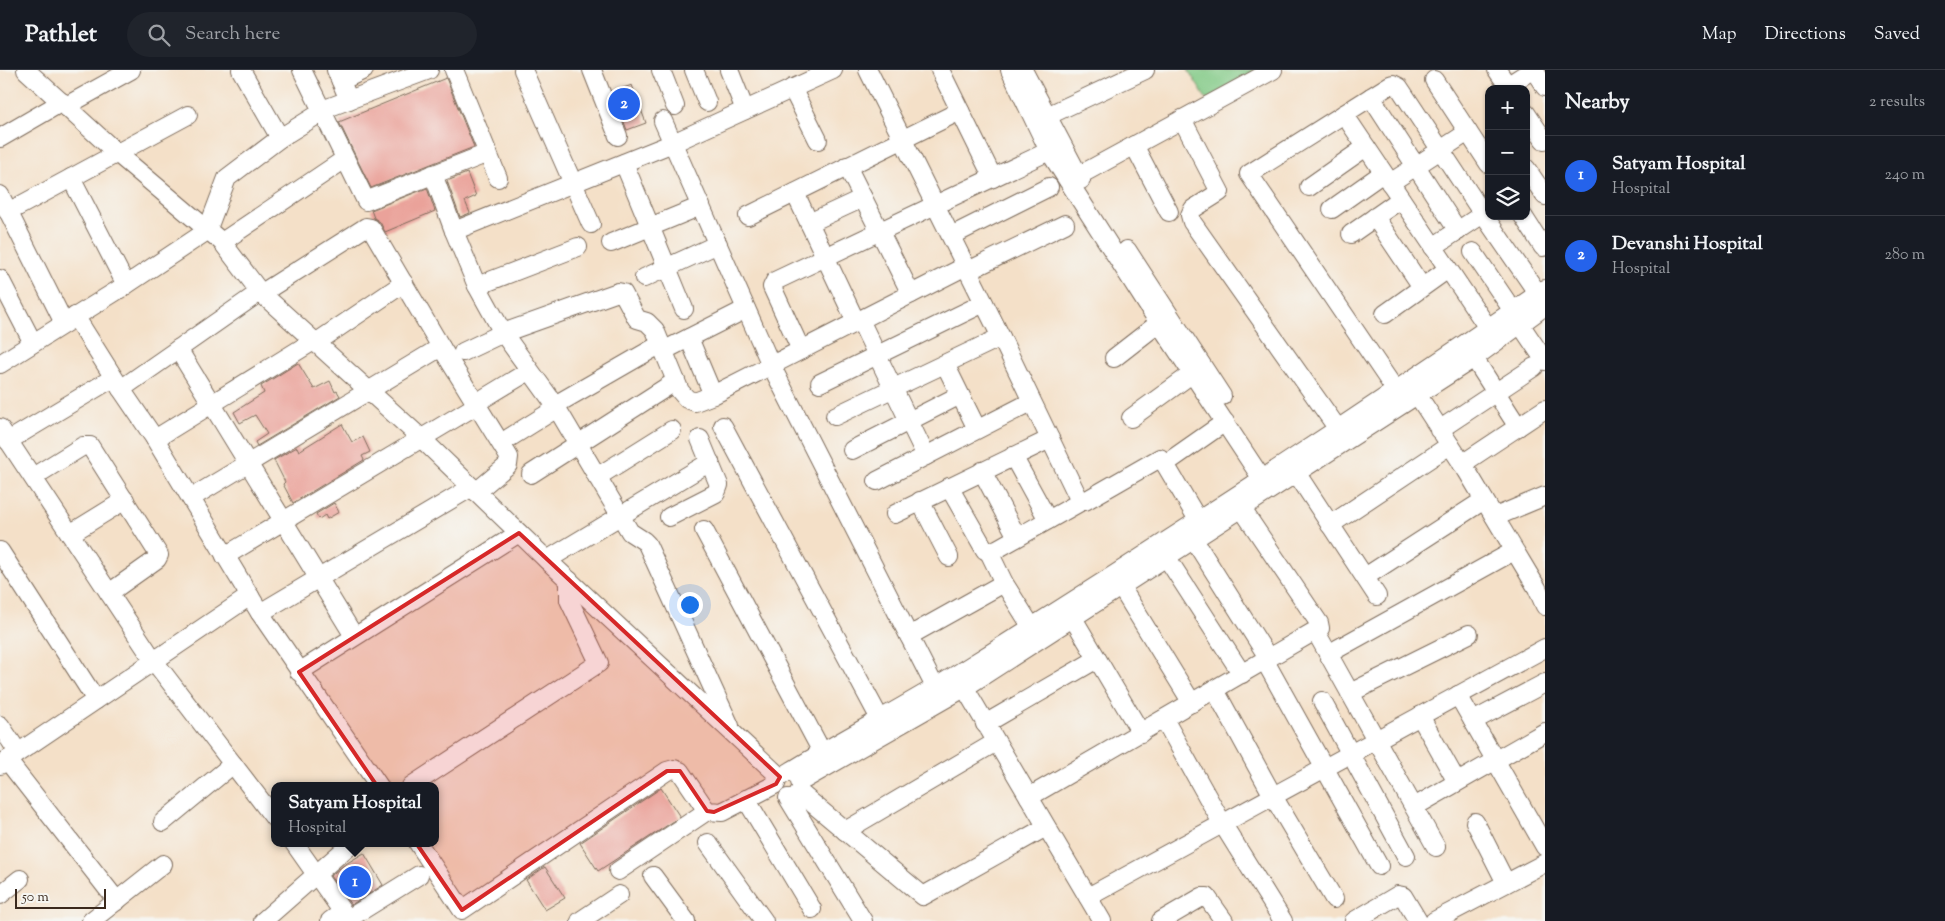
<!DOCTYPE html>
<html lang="en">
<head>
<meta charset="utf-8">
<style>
  body { margin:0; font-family:"Sorts Mill Goudy",serif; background:#20242c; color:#f1f3f6 }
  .controls { position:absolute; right:15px; top:15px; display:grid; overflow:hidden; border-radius:10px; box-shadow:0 1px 4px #0004 }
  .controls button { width:45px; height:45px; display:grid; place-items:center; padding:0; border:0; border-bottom:1px solid #363941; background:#171b24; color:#f1f3f6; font:25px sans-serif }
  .scale { position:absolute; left:15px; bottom:12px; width:91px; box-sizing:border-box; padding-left:5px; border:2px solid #3b2a1e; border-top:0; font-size:14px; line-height:18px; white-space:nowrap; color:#3b2a1e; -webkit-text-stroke:4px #f6f6f2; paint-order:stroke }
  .you { position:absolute; left:689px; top:534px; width:18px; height:18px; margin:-12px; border:4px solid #fff; border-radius:50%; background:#1a73e8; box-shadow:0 0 0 8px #1a73e833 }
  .badge { display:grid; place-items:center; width:32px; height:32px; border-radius:50%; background:#2563eb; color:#fff; font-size:16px; font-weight:700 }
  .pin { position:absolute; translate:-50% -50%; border:2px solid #fff; box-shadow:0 1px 5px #0006 }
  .popup { position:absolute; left:271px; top:712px; width:168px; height:65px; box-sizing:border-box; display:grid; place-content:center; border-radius:10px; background:#171b24; filter:drop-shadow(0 1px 4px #0005); font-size:16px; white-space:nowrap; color:#9ea1a6 }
  .popup b { font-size:19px; color:#f1f3f6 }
  .popup::after { content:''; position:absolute; left:50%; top:100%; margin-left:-10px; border:10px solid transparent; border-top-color:#171b24 }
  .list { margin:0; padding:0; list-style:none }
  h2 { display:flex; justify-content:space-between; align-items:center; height:65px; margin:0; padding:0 20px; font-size:21px }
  h2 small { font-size:16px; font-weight:400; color:#9ea1a6 }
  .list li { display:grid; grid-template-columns:32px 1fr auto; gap:15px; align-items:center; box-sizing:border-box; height:80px; padding:0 20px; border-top:1px solid #363941 }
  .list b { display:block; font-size:19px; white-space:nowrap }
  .list p { margin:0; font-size:16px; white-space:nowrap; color:#9ea1a6 }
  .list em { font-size:16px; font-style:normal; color:#9ea1a6 }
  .icon { flex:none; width:28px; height:28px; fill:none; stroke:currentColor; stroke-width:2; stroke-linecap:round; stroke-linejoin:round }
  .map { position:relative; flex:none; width:1545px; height:851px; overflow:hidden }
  header { display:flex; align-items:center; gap:30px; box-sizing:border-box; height:70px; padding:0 25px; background:#171b24; border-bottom:1px solid #363941 }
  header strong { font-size:24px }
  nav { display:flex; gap:28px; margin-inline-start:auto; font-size:18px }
  .search { width:350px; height:45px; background:#20242c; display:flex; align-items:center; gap:12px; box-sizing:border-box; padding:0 18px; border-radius:28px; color:#9ea1a6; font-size:19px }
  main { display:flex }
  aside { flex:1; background:#171b24 }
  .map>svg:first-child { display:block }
  .green { fill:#81c985; stroke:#5e7a52 }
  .building { fill:#eaa29a }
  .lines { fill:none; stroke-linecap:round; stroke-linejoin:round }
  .minor-casing { stroke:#7c6a5a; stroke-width:20 }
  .minor { stroke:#fff; stroke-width:18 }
  .marked { fill:#d62828; fill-opacity:0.2; stroke:#d62828; stroke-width:4; stroke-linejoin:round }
</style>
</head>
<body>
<header>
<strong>Pathlet</strong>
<div class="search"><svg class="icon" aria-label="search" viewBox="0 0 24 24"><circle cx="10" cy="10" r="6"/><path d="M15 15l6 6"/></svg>Search here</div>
<nav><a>Map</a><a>Directions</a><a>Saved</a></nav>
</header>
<main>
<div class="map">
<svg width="1545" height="851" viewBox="0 0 1545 851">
  <rect width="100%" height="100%" fill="#f6f6f2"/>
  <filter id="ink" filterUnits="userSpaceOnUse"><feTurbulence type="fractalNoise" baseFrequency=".02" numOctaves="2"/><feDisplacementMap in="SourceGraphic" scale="10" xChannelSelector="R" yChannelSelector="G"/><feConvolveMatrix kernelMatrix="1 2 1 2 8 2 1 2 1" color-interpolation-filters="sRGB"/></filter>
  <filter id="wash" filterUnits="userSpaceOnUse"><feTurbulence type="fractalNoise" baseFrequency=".0096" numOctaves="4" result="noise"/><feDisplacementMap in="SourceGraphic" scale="20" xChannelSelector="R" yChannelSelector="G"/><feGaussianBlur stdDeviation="1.12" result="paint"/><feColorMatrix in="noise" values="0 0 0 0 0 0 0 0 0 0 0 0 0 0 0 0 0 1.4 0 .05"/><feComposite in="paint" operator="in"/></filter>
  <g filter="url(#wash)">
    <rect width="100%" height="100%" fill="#f4e0c8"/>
    <!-- green -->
    <path class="green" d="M1188,0H1266L1208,32Z"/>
    <g id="blocks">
      <!-- building -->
      <g class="building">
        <path d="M446,8L474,77L371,118L339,52Z"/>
        <path d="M632,15L646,53L627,60L612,22Z"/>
        <path d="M467,103L476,126L465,131L470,143L460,147L447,111Z"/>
        <path d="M427,118L435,141L385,162L380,152L374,148L371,140Z"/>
        <path d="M298,293L314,319L330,311L335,322L337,321L340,326L257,376L255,372L267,364L255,345L240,353L234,342L264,323L261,316Z"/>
        <path d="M342,354L352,372L363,367L370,382L362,386L364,390L293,433L283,414L285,412L274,390L297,377L299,381Z"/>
        <path d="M334,433L339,442L327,449L325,445L319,449L316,444Z"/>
        <path d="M661,718L680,747L598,801L580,773Z"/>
        <path d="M364,783L383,815L351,835L330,806L344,795Z"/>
        <path d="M545,797L565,828L545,840L526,810Z"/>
      </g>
    </g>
  </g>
  <g filter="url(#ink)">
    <use href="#blocks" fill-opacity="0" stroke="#7c6a5a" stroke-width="1"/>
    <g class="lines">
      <!-- minor casing -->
      <g class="minor-casing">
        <g id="minor">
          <path d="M26,0L118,84L222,172L260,222L422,369L547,490L780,707"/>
          <path d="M241,0L280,68"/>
          <path d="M302,0L366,131L488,83"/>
          <path d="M336,0L349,30"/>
          <path d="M454,0L498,108"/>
          <path d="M523,0L591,154"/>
          <path d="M592,0L618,66"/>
          <path d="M661,0L675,36"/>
          <path d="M694,0L707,32"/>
          <path d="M729,0L745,40"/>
          <path d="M868,0L1001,267L1079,429L1085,431L1160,388L1165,394L1204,460"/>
          <path d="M940,0L993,108"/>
          <path d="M1010,0L1049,81L1159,253L1268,418"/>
          <path d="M1023,0L1081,110"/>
          <path d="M1497,0L1510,19"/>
          <path d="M1534,0L1545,17"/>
          <path d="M1434,10L1489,94"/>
          <path d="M341,11L364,0"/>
          <path d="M1507,16L1532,0"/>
          <path d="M792,18L818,70"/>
          <path d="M1371,27L1458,161"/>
          <path d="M66,36L131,0"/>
          <path d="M1526,43L1544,70"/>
          <path d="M1344,44L1488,258"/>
          <path d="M1047,46L1145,0"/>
          <path d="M1182,49L1220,122L1193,139L1190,145L1192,152L1338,359"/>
          <path d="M663,51L771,295L935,617"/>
          <path d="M0,68L62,32"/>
          <path d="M1134,75L1169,142"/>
          <path d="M624,93L684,239"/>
          <path d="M847,96L911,224"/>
          <path d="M1526,98L1545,126"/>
          <path d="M433,104L454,161"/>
          <path d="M1078,106L1273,0"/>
          <path d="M71,108L126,215"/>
          <path d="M1390,113L1468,62"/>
          <path d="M1309,117L1366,77"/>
          <path d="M795,123L856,252"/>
          <path d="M0,125L64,253"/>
          <path d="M1332,139L1383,103"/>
          <path d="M8,142L188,45"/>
          <path d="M748,146L960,41"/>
          <path d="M1523,146L1543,177"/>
          <path d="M1375,147L1422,217"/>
          <path d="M809,153L863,128"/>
          <path d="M1351,164L1401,129"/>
          <path d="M951,166L1049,117"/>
          <path d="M222,172L345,89"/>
          <path d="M611,173L701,136"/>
          <path d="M1433,177L1489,140"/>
          <path d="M1127,180L1222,326"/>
          <path d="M1473,182L1513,241"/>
          <path d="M968,201L1065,154"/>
          <path d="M644,208L718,174"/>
          <path d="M0,209L33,273"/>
          <path d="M477,216L578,177"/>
          <path d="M262,223L366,157L371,158L441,277L509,387L508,395L476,422"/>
          <path d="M1385,244L1448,199"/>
          <path d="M75,246L121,319L155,369L260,543L379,716"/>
          <path d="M860,250L926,386"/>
          <path d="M1520,254L1545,291"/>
          <path d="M689,268L713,325"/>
          <path d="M317,272L404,213"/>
          <path d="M178,279L354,566"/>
          <path d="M801,280L772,217L775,211L1049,81"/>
          <path d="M663,281L746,239"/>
          <path d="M463,282L503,263L618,222L623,223L637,249L647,252L655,260L680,321L687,329L695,332L713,325L966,196"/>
          <path d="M1114,288L1159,253"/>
          <path d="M1474,288L1518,357"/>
          <path d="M0,294L126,215L207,161L227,108L280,68L330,37L429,0"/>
          <path d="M945,294L977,359"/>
          <path d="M820,313L984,233"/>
          <path d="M1411,315L1467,401L1537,518L1545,536"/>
          <path d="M121,319L260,222"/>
          <path d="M1396,321L1249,104L1390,15L1393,14L1399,17L1483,144L1545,234"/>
          <path d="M476,333L529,301"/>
          <path d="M555,335L661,274"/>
          <path d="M835,346L1001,267"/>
          <path d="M1131,348L1193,303"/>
          <path d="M723,356L880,649"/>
          <path d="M0,358L154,591L275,749"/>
          <path d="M1439,360L1534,297"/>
          <path d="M509,368L557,338"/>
          <path d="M155,369L315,270"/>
          <path d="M8,371L113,308"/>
          <path d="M852,380L960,325"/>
          <path d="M1013,386L1048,450"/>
          <path d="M1165,394L1225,352"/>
          <path d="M1462,394L1545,339"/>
          <path d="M982,401L1017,467"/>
          <path d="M531,404L676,311"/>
          <path d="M1297,404L1377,526"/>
          <path d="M33,407L83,376H90L159,485L157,489L109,523"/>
          <path d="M597,407L672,360"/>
          <path d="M877,411L1031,332"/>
          <path d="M949,417L985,480L989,482L997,479L1082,431"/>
          <path d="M191,428L441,277"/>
          <path d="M920,431L949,487"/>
          <path d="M895,444L1050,369"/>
          <path d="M669,447L716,423L719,415L700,369"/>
          <path d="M1495,447L1545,426"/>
          <path d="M1330,455L1450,375"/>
          <path d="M704,460L822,682"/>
          <path d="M70,464L125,430"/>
          <path d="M1194,470L1269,589"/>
          <path d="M0,481L96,630"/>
          <path d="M989,482L1004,513L1038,567"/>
          <path d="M225,486L477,335"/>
          <path d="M1167,488L1242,604"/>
          <path d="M547,490L710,392"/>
          <path d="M1365,507L1484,430"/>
          <path d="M1121,517L1192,633"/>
          <path d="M260,543L472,417"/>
          <path d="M1073,548L1141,663"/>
          <path d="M1316,562L1436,777"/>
          <path d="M909,566L1004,513"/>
          <path d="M1328,584L1514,481"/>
          <path d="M1265,591L1379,796"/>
          <path d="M299,602L519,463"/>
          <path d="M959,608L1102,851"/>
          <path d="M1215,620L1273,726L1334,829"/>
          <path d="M1350,623L1469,564"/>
          <path d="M1458,625L1545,777"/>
          <path d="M1322,631L1406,786"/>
          <path d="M1420,646L1457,712"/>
          <path d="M1164,649L1222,753L1283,851"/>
          <path d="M1473,651L1545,613"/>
          <path d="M985,654L1097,589"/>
          <path d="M0,655L18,682"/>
          <path d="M730,656L647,474L644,471L630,462L555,335L503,263L477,216L454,161L673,73L833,0"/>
          <path d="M7,690L117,831"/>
          <path d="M0,695L250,526"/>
          <path d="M788,703C844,668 903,638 959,603C1157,479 1353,351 1545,219"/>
          <path d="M800,712L964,618L1474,288L1545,236"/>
          <path d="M411,716L599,593L569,530V510"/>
          <path d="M799,722L923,826L1046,757"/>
          <path d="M1029,727L1320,558L1319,553L1242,439"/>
          <path d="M788,728L863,851"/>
          <path d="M746,729L812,839"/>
          <path d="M1414,737L1545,662"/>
          <path d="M163,752L233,694"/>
          <path d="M1475,752L1506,813"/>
          <path d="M845,761L996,672"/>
          <path d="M294,773L349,851"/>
          <path d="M418,773L462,840L667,701L674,699L680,701L707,741L722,742L776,714"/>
          <path d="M708,773L764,851"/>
          <path d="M618,801L707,741"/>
          <path d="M653,806L686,851"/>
          <path d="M0,825L20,809"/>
          <path d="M1088,827L1545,578"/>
          <path d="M348,849L419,805"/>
          <path d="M91,851L163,794"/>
          <path d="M263,851L352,773"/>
          <path d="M330,851L343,842"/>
          <path d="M580,851L619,825"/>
          <path d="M1161,851L1202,827H1207L1224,851"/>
          <path d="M1354,851L1398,825L1403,826L1418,851"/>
          <path d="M1434,851L1545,793"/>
        </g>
      </g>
      <!-- minor -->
      <use href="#minor" class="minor"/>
    </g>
  </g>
  <!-- marked area -->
  <path class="marked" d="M519,463L780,707L776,714L714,742L707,741L680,701H667L462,840L299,602Z"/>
</svg>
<div class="controls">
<button>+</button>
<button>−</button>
<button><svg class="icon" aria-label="layers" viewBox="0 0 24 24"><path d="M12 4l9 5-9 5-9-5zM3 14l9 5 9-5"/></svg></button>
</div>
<div class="scale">50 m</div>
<div class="you"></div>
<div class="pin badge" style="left:355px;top:812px">1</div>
<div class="popup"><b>Satyam Hospital</b>Hospital</div>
<div class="pin badge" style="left:624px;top:34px">2</div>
</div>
<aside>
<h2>Nearby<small>2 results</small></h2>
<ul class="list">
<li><span class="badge">1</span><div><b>Satyam Hospital</b><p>Hospital</p></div><em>240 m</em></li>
<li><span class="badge">2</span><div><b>Devanshi Hospital</b><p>Hospital</p></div><em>280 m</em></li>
</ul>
</aside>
</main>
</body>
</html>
